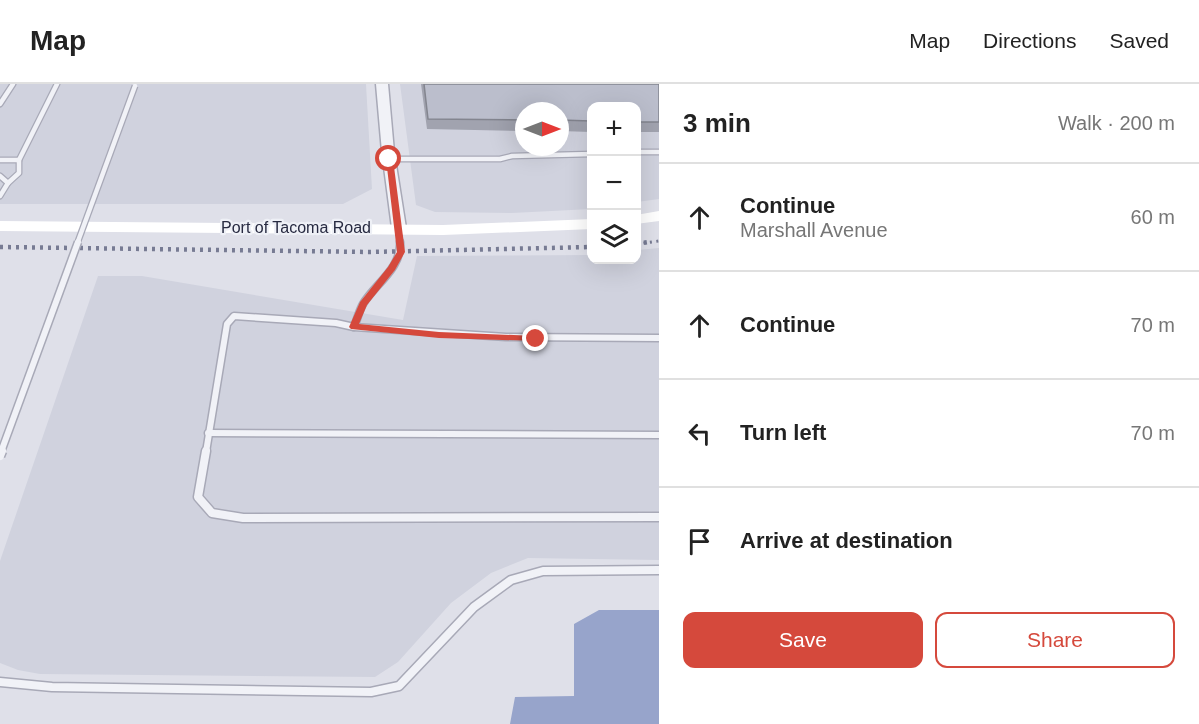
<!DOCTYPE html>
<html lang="en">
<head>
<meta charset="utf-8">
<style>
  body { margin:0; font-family:Arial,sans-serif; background:#f6f6f6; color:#222 }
  .controls { position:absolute; right:18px; top:18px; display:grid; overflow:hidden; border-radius:12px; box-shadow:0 6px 24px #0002 }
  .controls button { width:54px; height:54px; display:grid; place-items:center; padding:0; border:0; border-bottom:2px solid #e0e0e0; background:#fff; color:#222; font:30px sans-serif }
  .compass { position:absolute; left:515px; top:18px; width:54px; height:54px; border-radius:50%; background:#fff; box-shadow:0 6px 24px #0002; rotate:90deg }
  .stop { position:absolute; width:18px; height:18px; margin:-14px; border:4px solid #d5493c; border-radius:50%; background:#fff }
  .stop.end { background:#d5493c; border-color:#fff; box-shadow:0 2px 6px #0008 }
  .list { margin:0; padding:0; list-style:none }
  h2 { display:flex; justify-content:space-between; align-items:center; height:78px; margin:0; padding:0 24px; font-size:26px }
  h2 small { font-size:20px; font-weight:400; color:#767676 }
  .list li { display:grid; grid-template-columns:39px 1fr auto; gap:18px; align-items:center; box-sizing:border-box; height:108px; padding:0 24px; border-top:2px solid #e0e0e0 }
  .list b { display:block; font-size:22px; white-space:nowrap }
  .list p { margin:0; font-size:20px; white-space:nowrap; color:#767676 }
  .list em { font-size:20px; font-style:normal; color:#767676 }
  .actions { display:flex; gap:12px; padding:18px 24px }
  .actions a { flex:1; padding:14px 0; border:2px solid #d5493c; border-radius:12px; text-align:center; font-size:21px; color:#d5493c }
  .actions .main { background:#d5493c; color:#fff }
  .icon { flex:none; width:33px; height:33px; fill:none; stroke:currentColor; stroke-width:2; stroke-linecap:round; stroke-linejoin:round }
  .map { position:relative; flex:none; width:659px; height:640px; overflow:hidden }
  header { display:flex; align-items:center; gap:36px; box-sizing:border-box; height:84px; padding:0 30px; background:#fff; border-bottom:2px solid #e0e0e0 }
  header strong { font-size:28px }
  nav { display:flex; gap:33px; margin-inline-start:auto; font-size:21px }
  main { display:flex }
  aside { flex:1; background:#fff }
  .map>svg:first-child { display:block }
  .built { fill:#d0d2de; fill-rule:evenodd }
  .water { fill:#97a4cb }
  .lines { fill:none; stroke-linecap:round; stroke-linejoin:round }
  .service-far2-casing { stroke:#a8a9b7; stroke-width:7 }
  .service-far1-casing { stroke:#a8a9b7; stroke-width:9 }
  .service-casing { stroke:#a8a9b7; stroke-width:11 }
  .tertiary-casing { stroke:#a8a9b7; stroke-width:3 }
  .service-far2 { stroke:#f1f2f7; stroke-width:4.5 }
  .service-far1 { stroke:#f1f2f7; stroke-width:6 }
  .service { stroke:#f1f2f7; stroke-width:8 }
  .tertiary { fill:#f1f2f7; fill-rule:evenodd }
  .secondary { fill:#fff; fill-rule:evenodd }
  .rail-far1 { stroke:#777b93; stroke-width:3; stroke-dasharray:2 4.5; stroke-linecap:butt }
  .rail { stroke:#777b93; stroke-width:4.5; stroke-dasharray:3 5; stroke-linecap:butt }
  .service-bridge-far2-casing { stroke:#a8a9b7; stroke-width:7; stroke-linecap:butt }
  .service-bridge-far1-casing { stroke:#a8a9b7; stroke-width:9; stroke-linecap:butt }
  .service-bridge-casing { stroke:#a8a9b7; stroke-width:11; stroke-linecap:butt }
  .service-bridge-far2 { stroke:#f1f2f7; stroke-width:4.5 }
  .service-bridge-far1 { stroke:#f1f2f7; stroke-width:6 }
  .service-bridge { stroke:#f1f2f7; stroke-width:8 }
  .wall { fill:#a1a3af }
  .building { fill:#bbbecc; stroke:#83858f; stroke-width:1.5 }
  .route { fill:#d5493c }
  .labels { text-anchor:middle; stroke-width:4.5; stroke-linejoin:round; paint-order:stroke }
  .far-street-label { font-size:16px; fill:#272a41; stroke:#eef0f6 }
</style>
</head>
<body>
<header>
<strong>Map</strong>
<nav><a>Map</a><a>Directions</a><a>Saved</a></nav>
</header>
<main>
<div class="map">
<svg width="659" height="640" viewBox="0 0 659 640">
  <rect width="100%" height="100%" fill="#dfe0e9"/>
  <!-- built -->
  <g class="built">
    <path d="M0,0H366L372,105L343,120H0Z"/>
    <path d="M400,0H659V115L637,118L636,22H592L591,125L512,129L435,128L416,121ZM524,27H560V63H524Z"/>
    <path d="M659,164V476L528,474L491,489L451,519L398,578L375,593L40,590L18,586L0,579V477L98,192H142L403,236L417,172L591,171L592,176H636L637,166Z"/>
  </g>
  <!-- water -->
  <path class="water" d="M599,526H659V640H510L515,613L574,612V540Z"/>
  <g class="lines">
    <!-- service-far2 casing -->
    <g class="service-far2-casing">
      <g id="service-far2">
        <path d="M0,20L13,0"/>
        <path d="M636,68H659"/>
        <path d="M389,75H500L512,72L592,70"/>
        <path d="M0,76H19"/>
        <path d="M0,92L8,99L0,112"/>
        <path d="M8,99L19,89V76L57,0"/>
        <path d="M399,144L400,160"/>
      </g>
    </g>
    <!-- service-far1 casing -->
    <g class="service-far1-casing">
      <g id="service-far1">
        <path d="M400,158C402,184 375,200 363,220C359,227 357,236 354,243L506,253L659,254"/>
        <path d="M208,349L659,351"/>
        <path d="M206,368L227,240L234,232L336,239L354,243"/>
      </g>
    </g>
    <!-- service casing -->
    <g class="service-casing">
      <g id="service">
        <path d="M206,367L198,413L212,429L243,434L659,433"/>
        <path d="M0,598L52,603L371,608L399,602L474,523L511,496L543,487L659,486"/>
      </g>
    </g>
    <!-- tertiary casing -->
    <g class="tertiary-casing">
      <path id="tertiary" d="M376,0H388L394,68L406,144L399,148L392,144L382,68Z"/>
    </g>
    <!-- service-far2 -->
    <use href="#service-far2" class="service-far2"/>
    <!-- service-far1 -->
    <use href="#service-far1" class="service-far1"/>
    <!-- service -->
    <use href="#service" class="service"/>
    <!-- tertiary -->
    <use href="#tertiary" class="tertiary"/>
    <!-- secondary -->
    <g class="secondary">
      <path d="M659,127V137L636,140V131Z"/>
      <path d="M592,135V145L443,151L0,147V137L443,141Z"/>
    </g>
    <!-- rail-far1 -->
    <path class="rail-far1" d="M637,160L659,157"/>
    <!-- rail -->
    <g class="rail">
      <path d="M636,160L648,158"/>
      <path d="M0,163L370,168L592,163"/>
    </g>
    <!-- service-bridge-far2 casing -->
    <g class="service-bridge-far2-casing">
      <path id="service-bridge-far2" d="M77,160L135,2"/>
    </g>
    <!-- service-bridge-far1 casing -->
    <g class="service-bridge-far1-casing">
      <path id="service-bridge-far1" d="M1,368L78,158"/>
    </g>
    <!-- service-bridge casing -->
    <g class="service-bridge-casing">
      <path id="service-bridge" d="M0,372L2,367"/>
    </g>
    <!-- service-bridge-far2 -->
    <use href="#service-bridge-far2" class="service-bridge-far2"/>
    <!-- service-bridge-far1 -->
    <use href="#service-bridge-far1" class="service-bridge-far1"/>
    <!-- service-bridge -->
    <use href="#service-bridge" class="service-bridge"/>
  </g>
  <!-- wall -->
  <path class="wall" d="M421,0H659V48H636V22H591V48L560,47V27H524V47L427,45Z"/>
  <!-- building -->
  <path class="building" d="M424,0H659V38H636V22H591V37L560,36V27H524V36L428,35Z"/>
  <!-- route -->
  <path class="route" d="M389,73L393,75L405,168L395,186L367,221L359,240L439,248L536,252L541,255L539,257L439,254L351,245L349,243L360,218L388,183L397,168L386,75Z"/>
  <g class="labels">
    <!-- far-street labels -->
    <g class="far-street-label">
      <text x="296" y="149">Port of Tacoma Road</text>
    </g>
  </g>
</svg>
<div class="controls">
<button>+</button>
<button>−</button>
<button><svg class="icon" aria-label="layers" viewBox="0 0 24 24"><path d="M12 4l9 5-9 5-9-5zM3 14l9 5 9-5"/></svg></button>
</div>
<svg class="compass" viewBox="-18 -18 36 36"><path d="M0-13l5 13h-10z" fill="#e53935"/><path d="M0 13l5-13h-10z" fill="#767676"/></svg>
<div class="stop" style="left:389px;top:75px"></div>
<div class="stop end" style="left:536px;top:255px"></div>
</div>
<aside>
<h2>3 min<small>Walk · 200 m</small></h2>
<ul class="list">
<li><svg class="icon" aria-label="ahead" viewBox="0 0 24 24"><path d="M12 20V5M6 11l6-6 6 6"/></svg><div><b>Continue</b><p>Marshall Avenue</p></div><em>60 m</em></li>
<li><svg class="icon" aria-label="ahead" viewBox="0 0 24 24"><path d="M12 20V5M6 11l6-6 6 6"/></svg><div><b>Continue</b></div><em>70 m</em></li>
<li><svg class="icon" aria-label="left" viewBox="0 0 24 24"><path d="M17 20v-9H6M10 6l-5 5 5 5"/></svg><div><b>Turn left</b></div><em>70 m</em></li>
<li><svg class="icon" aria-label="arrive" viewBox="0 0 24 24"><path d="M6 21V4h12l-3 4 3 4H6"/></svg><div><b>Arrive at destination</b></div></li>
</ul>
<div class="actions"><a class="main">Save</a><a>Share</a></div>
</aside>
</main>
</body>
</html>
